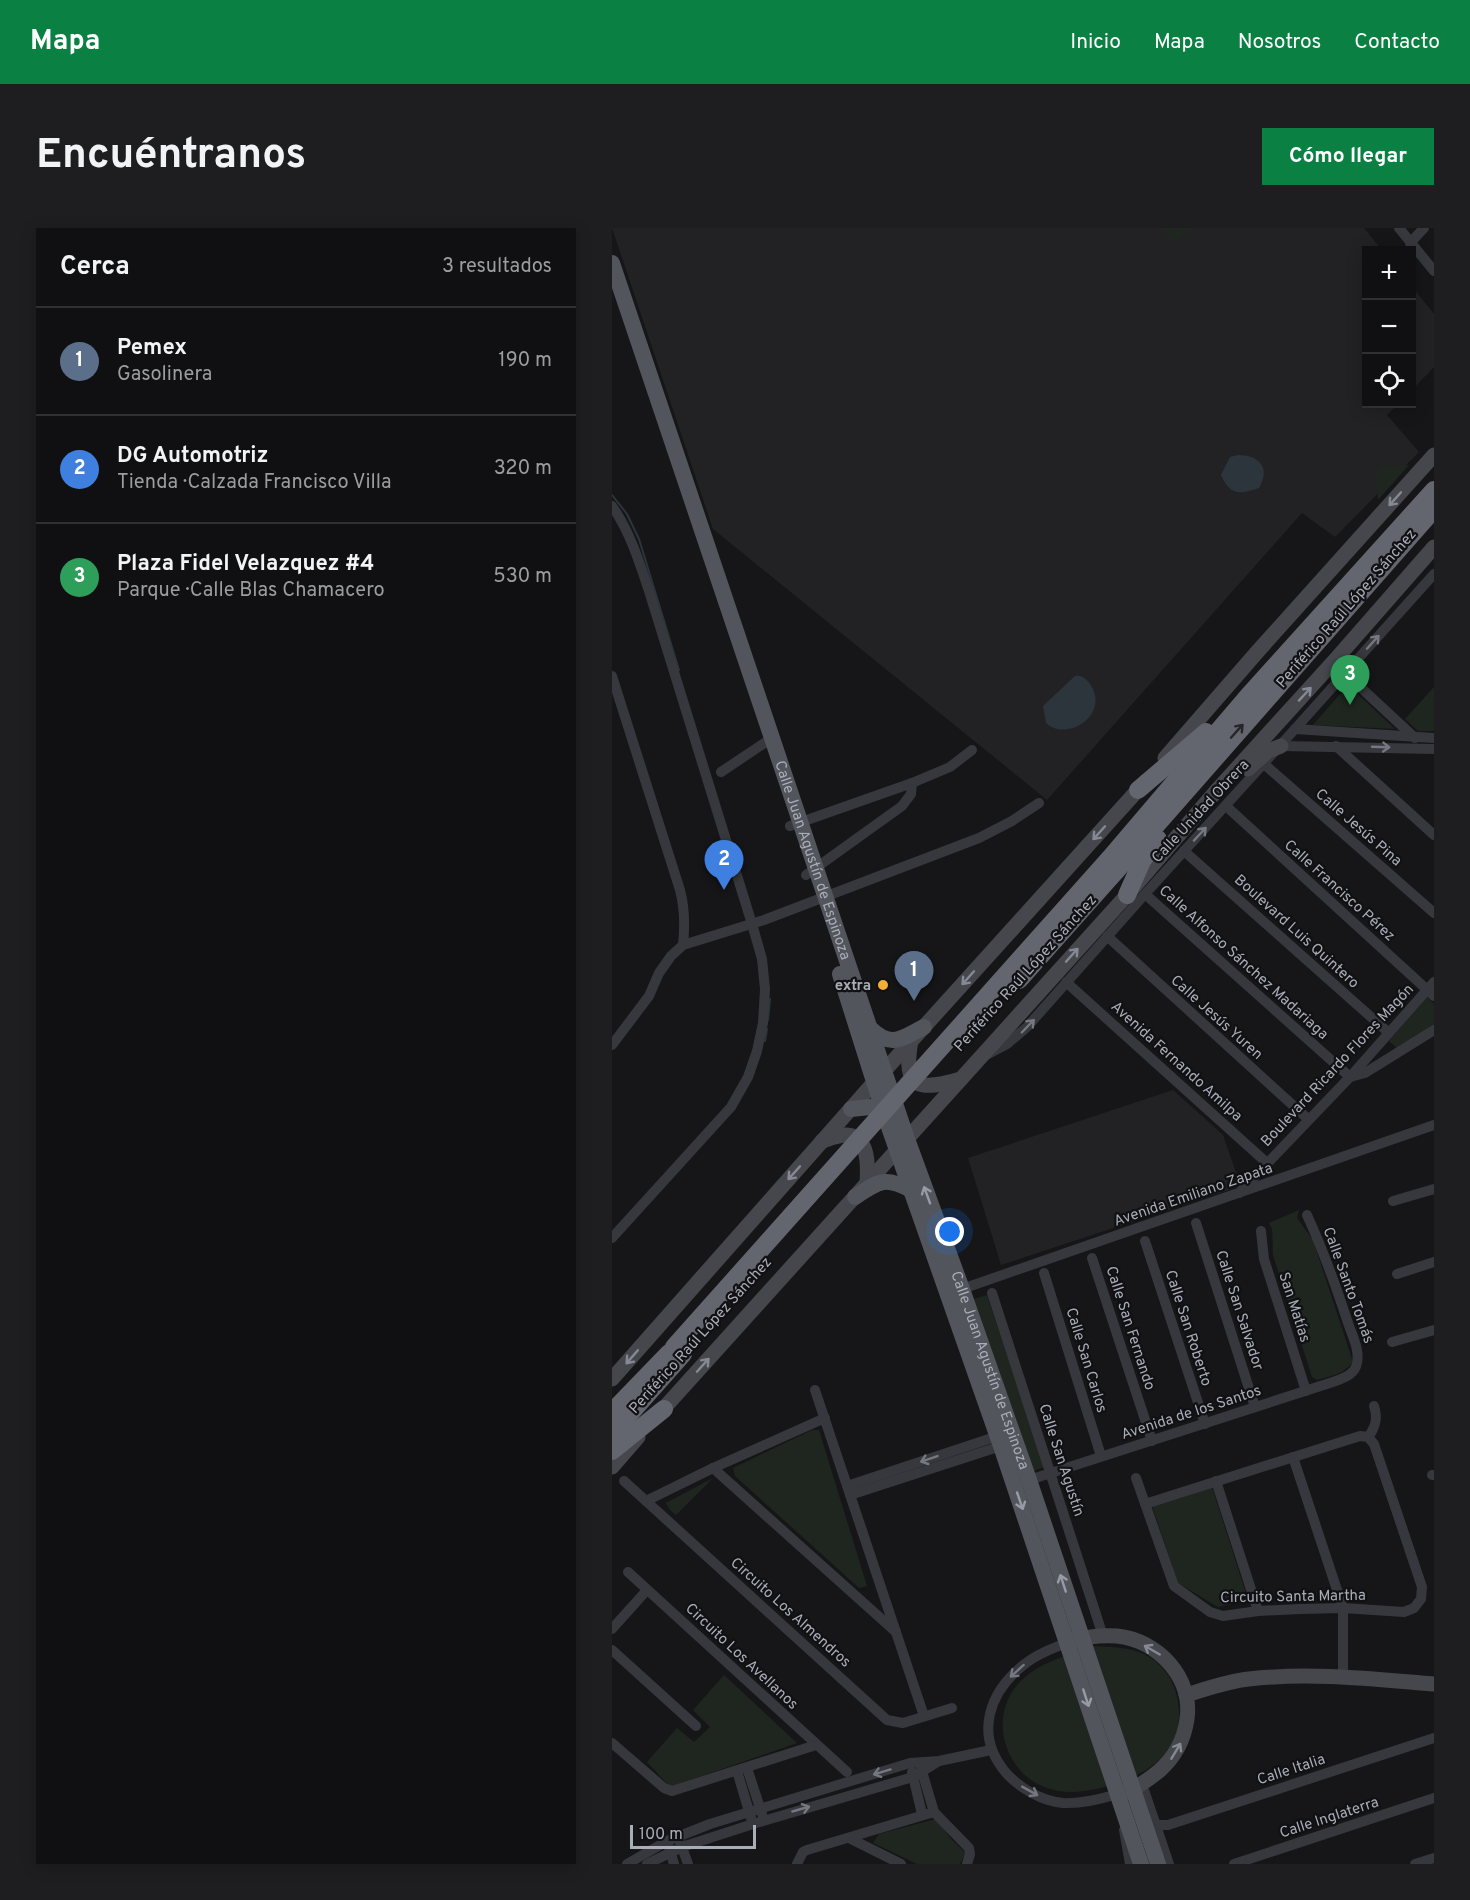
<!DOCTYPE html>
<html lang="es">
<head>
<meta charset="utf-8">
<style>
  body { margin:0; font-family:Overpass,sans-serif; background:#1e1e20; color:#f1f3f6 }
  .controls { position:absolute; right:18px; top:18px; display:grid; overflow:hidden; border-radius:0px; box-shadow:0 3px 15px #0003 }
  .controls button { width:54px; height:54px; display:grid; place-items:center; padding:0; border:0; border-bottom:2px solid #303032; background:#101012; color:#f1f3f6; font:30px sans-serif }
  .scale { position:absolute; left:18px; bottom:15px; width:126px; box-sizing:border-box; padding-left:6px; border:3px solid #a8adb8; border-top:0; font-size:16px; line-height:21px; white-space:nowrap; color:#a8adb8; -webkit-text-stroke:4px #111113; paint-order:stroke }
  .you { position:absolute; left:338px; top:1004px; width:21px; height:21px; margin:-15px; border:4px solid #fff; border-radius:50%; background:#1a73e8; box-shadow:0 0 0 9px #1a73e833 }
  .badge { display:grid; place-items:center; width:39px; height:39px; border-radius:50%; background:#0b8043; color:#fff; font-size:20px; font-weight:700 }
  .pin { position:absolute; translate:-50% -50px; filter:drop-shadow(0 2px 3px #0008) }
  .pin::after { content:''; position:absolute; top:32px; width:21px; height:18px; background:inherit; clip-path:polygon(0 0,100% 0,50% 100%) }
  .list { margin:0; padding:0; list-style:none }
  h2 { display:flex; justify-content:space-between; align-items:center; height:78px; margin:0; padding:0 24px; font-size:26px }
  h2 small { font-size:20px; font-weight:400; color:#9c9d9f }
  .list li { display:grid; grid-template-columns:39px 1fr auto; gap:18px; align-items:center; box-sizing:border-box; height:108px; padding:0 24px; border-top:2px solid #303032 }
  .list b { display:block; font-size:22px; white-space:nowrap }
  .list p { margin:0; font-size:20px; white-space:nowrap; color:#9c9d9f }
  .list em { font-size:20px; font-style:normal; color:#9c9d9f }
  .icon { flex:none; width:33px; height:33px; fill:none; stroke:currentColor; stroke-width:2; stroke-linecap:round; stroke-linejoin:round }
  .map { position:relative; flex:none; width:822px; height:1636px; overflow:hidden; border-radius:0px }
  header { display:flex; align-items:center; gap:36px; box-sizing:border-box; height:84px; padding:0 30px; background:#0b8043; color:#fff }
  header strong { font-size:28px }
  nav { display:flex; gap:33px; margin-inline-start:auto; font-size:21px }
  .intro { display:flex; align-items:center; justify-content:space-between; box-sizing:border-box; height:144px; padding:0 36px }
  h1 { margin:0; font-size:42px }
  .button { padding:15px 27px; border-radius:0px; background:#0b8043; color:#fff; font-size:21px; font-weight:700 }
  main { display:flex; gap:36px; padding:0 36px }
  aside { flex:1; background:#101012; border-radius:0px; box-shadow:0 3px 15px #0003 }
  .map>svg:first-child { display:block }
  .built { fill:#222225 }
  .green { fill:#1e261f }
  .water { fill:#2c353c }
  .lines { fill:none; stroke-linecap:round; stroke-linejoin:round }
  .stream { stroke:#2c353c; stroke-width:2 }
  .street { stroke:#37383d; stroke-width:10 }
  .secondary { stroke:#45474d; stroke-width:15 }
  .primary { stroke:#53555c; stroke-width:16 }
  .highway { stroke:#63666e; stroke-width:18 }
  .highway-bridge { stroke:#63666e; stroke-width:18 }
  .oneway { stroke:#858993 }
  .oneway2 { stroke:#757881 }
  .oneway3 { stroke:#26262a }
  .oneway4 { stroke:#979ba6 }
  .poi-dot { fill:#f2b134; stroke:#111113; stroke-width:2 }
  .labels { text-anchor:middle; stroke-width:4.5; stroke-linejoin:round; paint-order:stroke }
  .street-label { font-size:15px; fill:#a8adb8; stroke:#111113 }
  .poi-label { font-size:15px; font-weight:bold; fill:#a8adb8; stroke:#111113; text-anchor:end }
</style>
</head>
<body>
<header>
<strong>Mapa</strong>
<nav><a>Inicio</a><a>Mapa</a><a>Nosotros</a><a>Contacto</a></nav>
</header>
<div class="intro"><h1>Encuéntranos</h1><a class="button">Cómo llegar</a></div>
<main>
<aside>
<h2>Cerca<small>3 resultados</small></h2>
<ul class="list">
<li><span class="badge" style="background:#5c6f8a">1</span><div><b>Pemex</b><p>Gasolinera</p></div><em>190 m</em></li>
<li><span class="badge" style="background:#3f7fe0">2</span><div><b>DG Automotriz</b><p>Tienda · Calzada Francisco Villa</p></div><em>320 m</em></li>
<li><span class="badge" style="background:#2e9e5b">3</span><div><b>Plaza Fidel Velazquez #4</b><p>Parque · Calle Blas Chamacero</p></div><em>530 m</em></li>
</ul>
</aside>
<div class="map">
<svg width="822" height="1636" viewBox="0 0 822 1636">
  <rect width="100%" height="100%" fill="#161618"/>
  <!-- built -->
  <g class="built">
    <path d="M0,0H752L770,22H754V176H786L775,187L807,224L723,309L690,285L435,572L101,301Z"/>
    <path d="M800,59L822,86V139L800,162Z"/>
    <path d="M561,862L611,907L627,953L620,961L389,1037L356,930Z"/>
  </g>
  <!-- green -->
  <g class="green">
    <path d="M549,0H578L564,15Z"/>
    <path d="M797,237L766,272L763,248L769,239Z"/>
    <path d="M736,457L783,501L701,497Z"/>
    <path d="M822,459V503H806L793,491Z"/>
    <path d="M815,769L822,776V797L787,822L777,813Z"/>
    <path d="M687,982L685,990L701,1012L741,1134C732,1146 719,1148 705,1152L700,1149L661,1027L660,1001L657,995Z"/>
    <path d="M375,1067L432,1239L422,1243L362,1071Z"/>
    <path d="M200,1202H207L255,1358L247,1360L123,1248L121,1240Z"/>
    <path d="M101,1250L64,1287L58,1282L54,1275Z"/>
    <path d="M600,1259L636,1372L606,1379L566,1355L540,1278Z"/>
    <path d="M482,1418C497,1419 512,1419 527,1424C564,1437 578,1486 558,1519C543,1543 511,1555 484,1561C468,1564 452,1566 435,1560C390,1545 374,1483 412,1450C431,1433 458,1427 482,1418Z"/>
    <path d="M112,1447L185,1515L58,1559L35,1534L65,1500L82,1514L98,1499L81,1482Z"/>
    <path d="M324,1591L340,1612L354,1625L348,1636H305L261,1615L267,1606Z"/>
  </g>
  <!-- water -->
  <g class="water">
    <path d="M626,227C647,227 659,240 647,260C626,267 618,267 609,247L618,229Z"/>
    <path d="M463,448C470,447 473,450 478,456C499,486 455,515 434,495L431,478Z"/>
  </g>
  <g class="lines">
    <!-- stream -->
    <g class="stream">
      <path d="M0,267L15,286L27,311L67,442"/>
      <path d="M156,792L158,771"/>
      <path d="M153,813L155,801"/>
    </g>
    <!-- street -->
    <g class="street">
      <path d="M787,0L822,43"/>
      <path d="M798,15L812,0"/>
      <path d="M0,278C18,304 27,333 37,363L140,696L150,731L153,761L151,795L145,823L136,849L119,879L0,1010"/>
      <path d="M733,445L803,510"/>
      <path d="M0,448L68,662C73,681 73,698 71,717"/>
      <path d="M683,501L822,510"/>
      <path d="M669,518L822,521"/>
      <path d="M724,518L822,607"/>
      <path d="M652,536L822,685"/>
      <path d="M109,544L160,510"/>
      <path d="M614,578L822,768"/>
      <path d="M178,598L300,555L338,539L360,522"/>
      <path d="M572,623L777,805"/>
      <path d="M194,647L290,578L299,566L300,555"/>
      <path d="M533,666L738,849L753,845L822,802"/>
      <path d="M495,708L696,891"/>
      <path d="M454,754L655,935"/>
      <path d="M0,817L37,768L47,745L59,728L71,717L152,692L367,610L400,593L427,575"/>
      <path d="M376,826L395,816L415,799L533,666L683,501L822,346"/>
      <path d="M627,965L738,849L822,754"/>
      <path d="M781,973L822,961"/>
      <path d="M584,995L643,1179"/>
      <path d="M649,1003L652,1031L694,1163"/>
      <path d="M533,1013L593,1196"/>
      <path d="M480,1030L540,1213"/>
      <path d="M432,1045L489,1228"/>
      <path d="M785,1046L822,1034"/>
      <path d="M350,1061L822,897"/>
      <path d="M380,1065L491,1408"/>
      <path d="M780,1114L822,1102"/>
      <path d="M203,1162L312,1488"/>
      <path d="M756,1209C764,1199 766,1190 762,1178"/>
      <path d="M681,1229L731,1380V1448"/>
      <path d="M101,1240L284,1404"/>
      <path d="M820,1247H822"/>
      <path d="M524,1250L562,1358L598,1384L611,1388L646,1383L688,1381L731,1380L792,1384L802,1380L809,1371L810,1359L762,1216L756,1209L748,1208L533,1276"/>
      <path d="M417,1252L721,1154C731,1150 743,1147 745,1135C748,1122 740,1107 736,1095C724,1058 711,1022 695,987"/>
      <path d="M12,1253L275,1492L291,1495L340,1480"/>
      <path d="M604,1253L646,1383"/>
      <path d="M235,1258L386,1208"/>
      <path d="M238,1267L389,1218"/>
      <path d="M34,1273L101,1240L213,1190"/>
      <path d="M16,1344L235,1544"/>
      <path d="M0,1401L35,1362"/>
      <path d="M456,1414C442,1420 426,1425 414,1435C377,1463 361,1507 395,1546C409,1561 430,1573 451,1575C469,1576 488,1571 506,1566"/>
      <path d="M0,1422L84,1498"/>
      <path d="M0,1515L52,1560L60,1563L204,1517"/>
      <path d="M135,1540L150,1586"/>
      <path d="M309,1540L322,1584L357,1620L358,1626L355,1636"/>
      <path d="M125,1543L139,1590"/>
      <path d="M300,1544L310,1586"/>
      <path d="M530,1556L557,1636"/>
      <path d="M544,1597H556L822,1510"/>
      <path d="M512,1602L518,1636"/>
      <path d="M237,1610L289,1636"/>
      <path d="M68,1614L76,1636"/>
      <path d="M57,1619L62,1636"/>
      <path d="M15,1636L55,1613L98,1596L298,1535L327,1533L379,1522"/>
      <path d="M35,1636L70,1619L141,1596L301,1549L327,1533"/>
      <path d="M185,1636L191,1624L195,1622L322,1584"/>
      <path d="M622,1636L822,1570"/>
      <path d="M803,1636L822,1630"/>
    </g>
    <!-- secondary -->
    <g class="secondary">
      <path d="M553,530L646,423L822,227"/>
      <path d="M636,541L656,523L669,518"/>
      <path d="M299,813C290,862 308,863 349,851"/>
      <path d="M210,913C217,911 226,907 234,907C258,908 256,940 255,956"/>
      <path d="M0,1151L273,842L534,553"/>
      <path d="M44,1189L515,667L606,561L724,431L822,319"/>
      <path d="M0,1239L26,1209"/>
      <path d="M459,1413C473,1409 490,1407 505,1408C546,1412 581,1450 575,1491C572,1513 563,1529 547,1543C536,1552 525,1560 511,1565"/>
      <path d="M574,1467C594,1461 616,1453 637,1451C699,1444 760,1451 822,1456"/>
    </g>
    <!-- primary -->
    <g class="primary">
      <path id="s1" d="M0,35L295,911L350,1061L417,1252L546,1636"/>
      <path d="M228,746L271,882L389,1218L529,1636"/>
      <path d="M259,801C280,821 290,810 312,799"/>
      <path d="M239,881L258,879L271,882"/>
      <path d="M243,969C267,953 273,948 299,962"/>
    </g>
    <!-- highway -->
    <g class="highway">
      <path d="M526,562L594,504"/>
      <path d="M497,631L636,468L822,262"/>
      <path d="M504,643L822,281"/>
      <path d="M515,667L530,633L546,611"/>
      <path d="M0,1184L57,1125"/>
      <path d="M0,1206L71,1126"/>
      <path d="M0,1223L52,1181"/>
    </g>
    <!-- highway-bridge -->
    <g class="highway-bridge">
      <path d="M407,752L504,643"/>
      <path d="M62,1119L497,631"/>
    </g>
  </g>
  <!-- one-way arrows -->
  <defs><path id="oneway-shaft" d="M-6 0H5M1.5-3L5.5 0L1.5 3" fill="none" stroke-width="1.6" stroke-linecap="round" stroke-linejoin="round" transform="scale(1.5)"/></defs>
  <g class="oneway">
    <use href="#oneway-shaft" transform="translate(783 271) rotate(132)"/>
    <use href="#oneway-shaft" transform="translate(693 466) rotate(-47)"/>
    <use href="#oneway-shaft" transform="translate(487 605) rotate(132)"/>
    <use href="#oneway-shaft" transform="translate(460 727) rotate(-48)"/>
    <use href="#oneway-shaft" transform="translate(356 750) rotate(132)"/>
    <use href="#oneway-shaft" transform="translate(182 945) rotate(132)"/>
    <use href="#oneway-shaft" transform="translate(20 1129) rotate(131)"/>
    <use href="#oneway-shaft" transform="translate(91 1137) rotate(-48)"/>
    <use href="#oneway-shaft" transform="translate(540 1422) rotate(-150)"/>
    <use href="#oneway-shaft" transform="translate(564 1523) rotate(-59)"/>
  </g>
  <g class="oneway2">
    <use href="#oneway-shaft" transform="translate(761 414) rotate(-48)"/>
    <use href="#oneway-shaft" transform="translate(769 519) rotate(2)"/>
    <use href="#oneway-shaft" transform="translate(588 606) rotate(-47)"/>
    <use href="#oneway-shaft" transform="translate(416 798) rotate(-46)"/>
    <use href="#oneway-shaft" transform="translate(317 1231) rotate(161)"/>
    <use href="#oneway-shaft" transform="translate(405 1443) rotate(138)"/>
    <use href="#oneway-shaft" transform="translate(270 1544) rotate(163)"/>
    <use href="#oneway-shaft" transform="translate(418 1563) rotate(29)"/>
    <use href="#oneway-shaft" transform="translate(189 1581) rotate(-16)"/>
  </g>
  <use class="oneway3" href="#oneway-shaft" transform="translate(625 503) rotate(-48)"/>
  <g class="oneway4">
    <use href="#oneway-shaft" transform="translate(315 967) rotate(-110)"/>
    <use href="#oneway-shaft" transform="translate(408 1273) rotate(71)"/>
    <use href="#oneway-shaft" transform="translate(451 1355) rotate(-108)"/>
    <use href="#oneway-shaft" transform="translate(474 1470) rotate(72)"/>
  </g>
  <!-- markers -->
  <circle class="poi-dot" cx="271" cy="757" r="6"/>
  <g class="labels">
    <!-- street labels -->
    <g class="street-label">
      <text transform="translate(734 380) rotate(-49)" y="5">Periférico Raúl López Sánchez</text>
      <text transform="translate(588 583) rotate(-47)" y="5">Calle Unidad Obrera</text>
      <text transform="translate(747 599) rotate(41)" y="5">Calle Jesús Pina</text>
      <text dy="5" stroke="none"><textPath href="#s1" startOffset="630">Calle Juan Agustín de Espinoza</textPath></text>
      <text transform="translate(728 662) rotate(42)" y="5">Calle Francisco Pérez</text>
      <text transform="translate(685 703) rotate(42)" y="5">Boulevard Luis Quintero</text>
      <text transform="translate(632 734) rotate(42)" y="5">Calle Alfonso Sánchez Madariaga</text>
      <text transform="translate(413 745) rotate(-48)" y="5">Periférico Raúl López Sánchez</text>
      <text transform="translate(605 789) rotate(42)" y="5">Calle Jesús Yuren</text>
      <text transform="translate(565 833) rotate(42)" y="5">Avenida Fernando Amilpa</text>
      <text transform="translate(725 837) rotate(-47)" y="5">Boulevard Ricardo Flores Magón</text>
      <text transform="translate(581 966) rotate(-19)" y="5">Avenida Emiliano Zapata</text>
      <text transform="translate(737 1057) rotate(70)" y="5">Calle Santo Tomás</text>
      <text transform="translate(683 1079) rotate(72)" y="5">San Matías</text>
      <text transform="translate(628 1082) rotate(72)" y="5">Calle San Salvador</text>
      <text transform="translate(519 1100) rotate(72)" y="5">Calle San Fernando</text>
      <text transform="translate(577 1100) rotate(72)" y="5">Calle San Roberto</text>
      <text transform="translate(88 1107) rotate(-48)" y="5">Periférico Raúl López Sánchez</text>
      <text transform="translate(475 1132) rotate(73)" y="5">Calle San Carlos</text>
      <text dy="5" stroke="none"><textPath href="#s1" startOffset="1170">Calle Juan Agustín de Espinoza</textPath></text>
      <text transform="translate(579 1184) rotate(-18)" y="5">Avenida de los Santos</text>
      <text transform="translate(450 1232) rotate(72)" y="5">Calle San Agustín</text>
      <text transform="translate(681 1368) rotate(-1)" y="5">Circuito Santa Martha</text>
      <text transform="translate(179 1384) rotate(42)" y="5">Circuito Los Almendros</text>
      <text transform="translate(130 1428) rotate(43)" y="5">Circuito Los Avellanos</text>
      <text transform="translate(679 1541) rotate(-18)" y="5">Calle Italia</text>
      <text transform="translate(717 1589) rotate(-18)" y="5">Calle Inglaterra</text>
    </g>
    <!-- poi labels -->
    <g class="poi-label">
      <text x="259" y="762">extra</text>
    </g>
  </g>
</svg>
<div class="controls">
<button>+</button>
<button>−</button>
<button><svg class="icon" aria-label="locate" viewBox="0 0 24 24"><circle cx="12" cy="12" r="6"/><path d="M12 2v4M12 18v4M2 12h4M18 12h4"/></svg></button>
</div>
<div class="scale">100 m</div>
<div class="you"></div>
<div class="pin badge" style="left:302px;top:773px;background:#5c6f8a">1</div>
<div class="pin badge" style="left:112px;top:662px;background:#3f7fe0">2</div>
<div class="pin badge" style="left:738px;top:477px;background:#2e9e5b">3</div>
</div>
</main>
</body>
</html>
